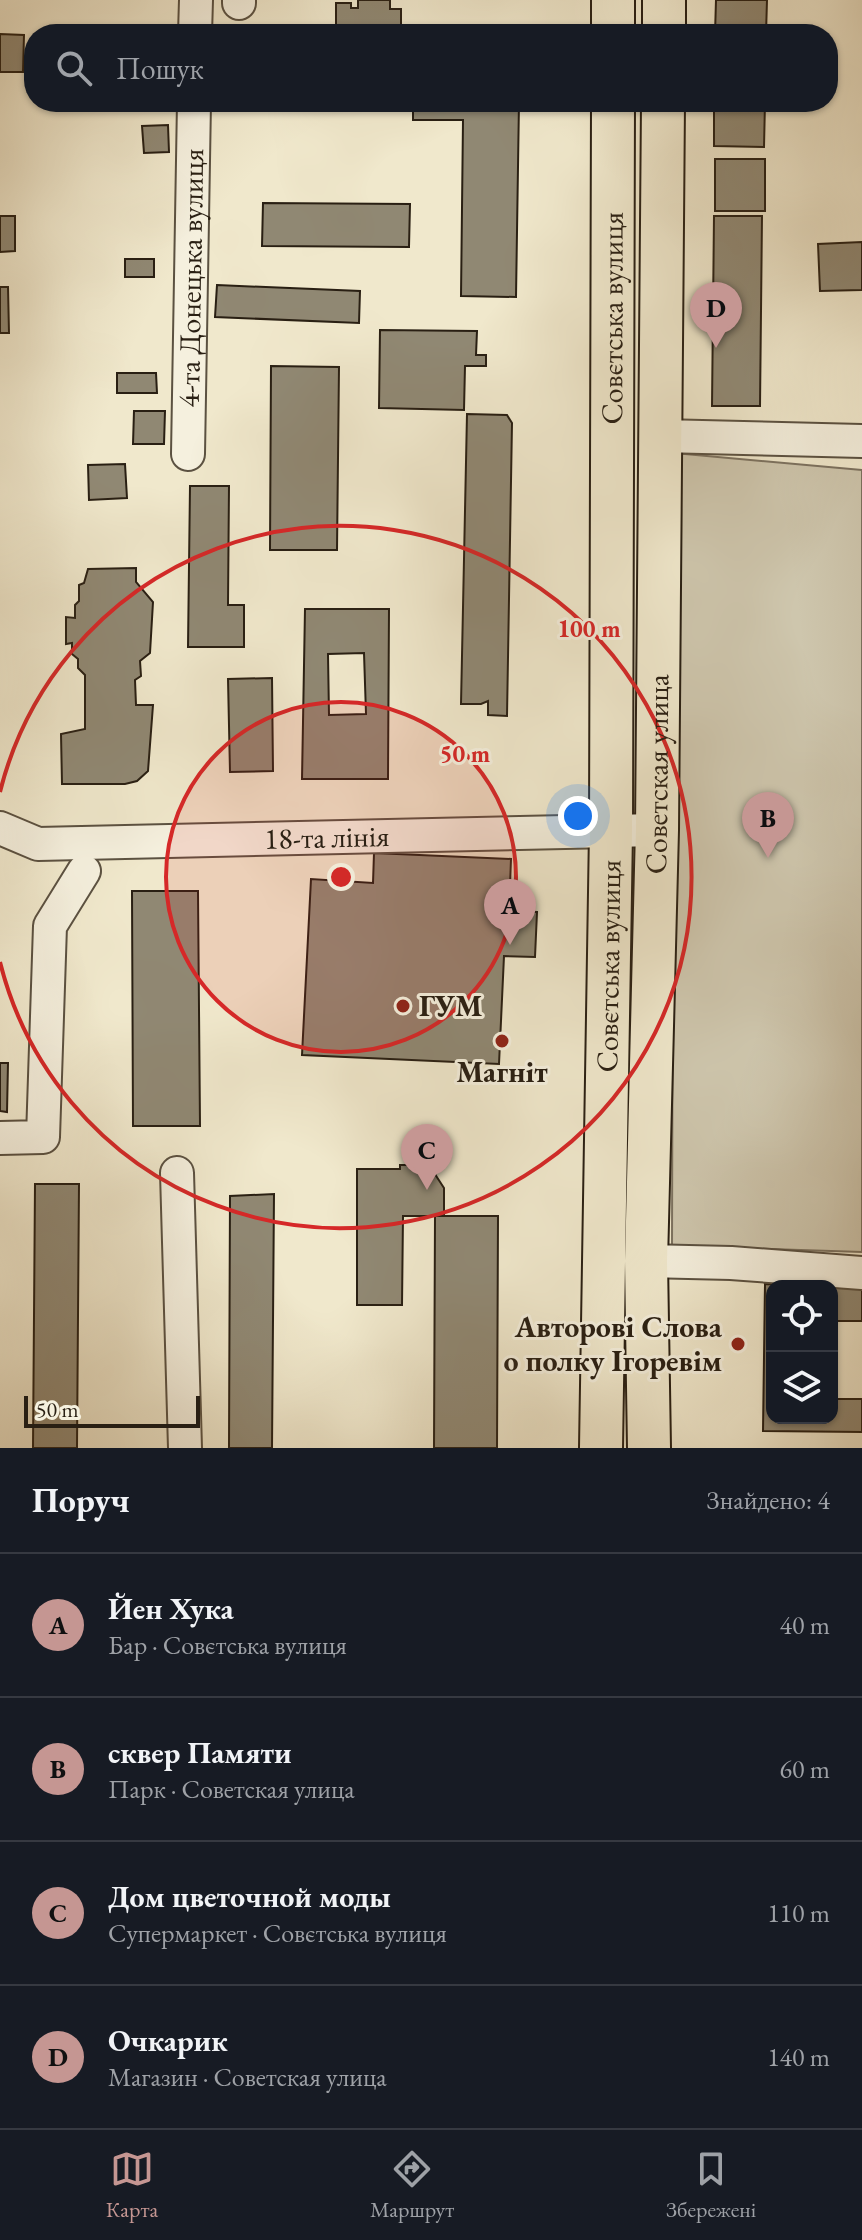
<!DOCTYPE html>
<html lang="uk">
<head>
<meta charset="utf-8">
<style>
  body { margin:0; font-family:"EB Garamond",serif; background:#242831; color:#f1f3f6 }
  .controls { position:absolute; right:24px; bottom:24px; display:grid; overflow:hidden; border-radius:16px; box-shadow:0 2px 6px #0004 }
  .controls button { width:72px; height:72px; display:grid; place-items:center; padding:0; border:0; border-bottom:2px solid #363941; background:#171b24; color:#f1f3f6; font:40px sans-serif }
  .scale { position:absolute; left:24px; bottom:20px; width:176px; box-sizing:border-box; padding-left:8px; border:4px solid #291f13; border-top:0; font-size:22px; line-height:28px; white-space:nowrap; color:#291f13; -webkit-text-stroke:6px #f5f0de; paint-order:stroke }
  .you { position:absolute; left:578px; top:816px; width:28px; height:28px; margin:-20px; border:6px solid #fff; border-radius:50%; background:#1a73e8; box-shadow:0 0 0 12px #1a73e833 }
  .badge { display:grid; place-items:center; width:52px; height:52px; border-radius:50%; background:#c59692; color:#111; font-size:26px; font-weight:700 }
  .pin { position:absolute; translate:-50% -66px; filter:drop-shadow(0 2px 4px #0008) }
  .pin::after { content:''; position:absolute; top:42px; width:28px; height:24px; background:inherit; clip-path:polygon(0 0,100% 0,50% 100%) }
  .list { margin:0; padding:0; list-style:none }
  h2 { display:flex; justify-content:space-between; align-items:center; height:104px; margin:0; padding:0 32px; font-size:34px }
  h2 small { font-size:26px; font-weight:400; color:#9ea1a6 }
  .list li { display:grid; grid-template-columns:52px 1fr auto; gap:24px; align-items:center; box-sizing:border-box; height:144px; padding:0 32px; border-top:2px solid #363941 }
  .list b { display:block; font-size:30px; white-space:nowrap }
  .list p { margin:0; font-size:26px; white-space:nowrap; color:#9ea1a6 }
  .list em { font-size:26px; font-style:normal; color:#9ea1a6 }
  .icon { flex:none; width:44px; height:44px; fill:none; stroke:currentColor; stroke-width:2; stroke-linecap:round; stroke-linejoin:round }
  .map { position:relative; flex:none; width:862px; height:1448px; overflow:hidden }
  .search { position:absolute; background:#171b24; box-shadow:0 2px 6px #0004; left:24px; right:24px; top:24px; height:88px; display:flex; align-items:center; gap:20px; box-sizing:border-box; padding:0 28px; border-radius:32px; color:#9ea1a6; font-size:30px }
  .sheet { height:680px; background:#171b24 }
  nav { display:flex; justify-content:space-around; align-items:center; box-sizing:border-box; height:112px; border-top:2px solid #363941; background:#171b24; font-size:22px; color:#9ea1a6 }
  nav a { display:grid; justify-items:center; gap:4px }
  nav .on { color:#c59692 }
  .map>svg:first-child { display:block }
  .green { fill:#cec6ad; stroke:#7c7260; stroke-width:2 }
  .building { fill:#908873; stroke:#291f13; stroke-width:2; fill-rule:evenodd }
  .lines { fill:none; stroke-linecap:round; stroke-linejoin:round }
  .minor-casing { stroke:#5b5141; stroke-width:36 }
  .major-casing { stroke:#291f13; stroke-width:46 }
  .minor { stroke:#f5f0de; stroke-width:32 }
  .major { stroke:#f0e8cc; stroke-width:42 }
  .ring { fill:none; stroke:#d62828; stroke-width:4 }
  .poi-dot { fill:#8f2418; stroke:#f5f0de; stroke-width:3 }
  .labels { text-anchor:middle; stroke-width:6; stroke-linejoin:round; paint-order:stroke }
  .street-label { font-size:30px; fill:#291f13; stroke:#f5f0de }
  .poi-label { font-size:30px; font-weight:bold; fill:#291f13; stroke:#f5f0de; text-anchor:start }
  .centre { fill:#d62828; stroke:#f5f0de; stroke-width:4 }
  .ring-label { font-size:24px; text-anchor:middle; font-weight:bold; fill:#d62828; stroke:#f5f0de; stroke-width:6; stroke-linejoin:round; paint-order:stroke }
</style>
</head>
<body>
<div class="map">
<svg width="862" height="1448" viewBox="0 0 862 1448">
  <rect width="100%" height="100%" fill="#f0e8cc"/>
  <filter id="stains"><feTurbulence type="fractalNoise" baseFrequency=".0025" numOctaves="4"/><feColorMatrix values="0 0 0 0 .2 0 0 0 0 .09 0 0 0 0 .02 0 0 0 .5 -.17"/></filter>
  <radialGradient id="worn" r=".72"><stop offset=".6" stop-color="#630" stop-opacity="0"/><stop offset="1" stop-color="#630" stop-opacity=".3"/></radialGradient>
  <!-- green -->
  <path class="green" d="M674,453L862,470V1252L672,1246Z"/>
  <!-- building -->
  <g class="building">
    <path d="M358,0H390V9H401V34H336V3H351V8H358Z"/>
    <path d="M716,0H767L766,34H715Z"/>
    <path d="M0,34L24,35L23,72H0Z"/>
    <path d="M413,102H519L516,297L461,296L463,120H413Z"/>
    <path d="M714,102H765L764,147L714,146Z"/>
    <path d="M168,125L169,152L144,153L142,126Z"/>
    <rect x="715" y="159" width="50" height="52"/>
    <path d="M263,203L410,204L409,247L262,246Z"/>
    <path d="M0,216H15V251L0,252Z"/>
    <path d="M714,216H762L760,406H712Z"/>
    <path d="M862,242V290L820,291L818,244Z"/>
    <rect x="125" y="259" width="29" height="18"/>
    <path d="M217,285L360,291L359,323L215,317Z"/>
    <path d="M0,287H8L9,333H0Z"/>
    <path d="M380,330L477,331L476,355H486V366H465L464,410L379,408Z"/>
    <path d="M271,366L339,367L337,550H270Z"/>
    <path d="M117,373H156L157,393H117Z"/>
    <path d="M134,411H165L164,444H133Z"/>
    <path d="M467,414L507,415L512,423L507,716L488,715V701L481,704H461Z"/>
    <path d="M125,464L127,498L89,500L88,465Z"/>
    <path d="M190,486H229L228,605H244V647H188Z"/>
    <path d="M136,568V582L153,602L150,653L140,661L141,676L135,680L136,705H153L148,771L137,781L125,784H62L61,734L85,729V675L78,668V659L72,654V643L66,644V617L75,618V605L79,601V585L84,583L88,569Z"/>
    <path d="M305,609H389L388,779H302ZM364,653L366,714L329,715L328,654Z"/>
    <path d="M272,678L273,771L230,772L228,679Z"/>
    <path d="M374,853L511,859L509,911L537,912L535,957L504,956L499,1064L302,1055L311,879L373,883Z"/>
    <path d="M132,891H198L200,1126H133Z"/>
    <path d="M0,1063H8L7,1112L0,1111Z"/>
    <path d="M400,1165H429L444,1188V1216H403L402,1305H357V1169H400Z"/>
    <path d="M35,1184H79L77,1448H33Z"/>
    <path d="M274,1194L272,1448H229L230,1196Z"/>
    <path d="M435,1216H498L497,1448H434Z"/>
    <path d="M765,1284L862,1286V1321H834L833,1399H862V1432L763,1431ZM772,1286H832V1418H772Z"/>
  </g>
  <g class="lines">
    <!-- minor casing -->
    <g class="minor-casing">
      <g id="minor">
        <path d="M239,3V0"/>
        <path d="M195,34L196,0"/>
        <path d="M661,436L862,441"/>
        <path id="s1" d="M188,454L194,102"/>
        <path id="s2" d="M0,828L38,844L657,830"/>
        <path d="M0,1138L43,1137L50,926L84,871"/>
        <path d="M177,1173L185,1448"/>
        <path d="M646,1261L731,1263L862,1273"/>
      </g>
    </g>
    <!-- major casing -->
    <g class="major-casing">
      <g id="major">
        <path d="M613,34V0"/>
        <path d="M664,34V0"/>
        <path id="s3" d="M601,1448L611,831L613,102"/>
        <path id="s4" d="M649,1448L646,1261L657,830L663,102"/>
      </g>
    </g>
    <!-- minor -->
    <use href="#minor" class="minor"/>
    <!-- major -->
    <use href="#major" class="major"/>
  </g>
  <!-- distance rings -->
  <circle cx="341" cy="877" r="175" fill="#d62828" fill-opacity=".12"/>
  <g class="ring">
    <circle cx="341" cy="877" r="175"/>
    <path d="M0 792A351 351 0 1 1 0 962"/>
  </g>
  <!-- markers -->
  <g class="poi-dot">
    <circle cx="403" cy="1006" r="8"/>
    <circle cx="502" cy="1041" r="8"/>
    <circle cx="738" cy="1344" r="8"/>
  </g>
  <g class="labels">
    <!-- street labels -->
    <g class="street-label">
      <text dy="10" stroke="none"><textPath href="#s1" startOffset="176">4-та Донецька вулиця</textPath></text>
      <text dy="10" stroke="none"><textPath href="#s3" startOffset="1130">Совєтська вулиця</textPath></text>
      <text dy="10" stroke="none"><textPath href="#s4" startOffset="674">Советская улица</textPath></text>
      <text dy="10" stroke="none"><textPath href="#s2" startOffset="330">18-та лінія</textPath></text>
      <text dy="10" stroke="none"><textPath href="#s3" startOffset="482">Совєтська вулиця</textPath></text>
    </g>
    <!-- poi labels -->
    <g class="poi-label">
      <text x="419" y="1016">ГУМ</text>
      <text x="502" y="1082" text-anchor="middle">Магніт</text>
      <text x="722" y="1337" text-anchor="end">Авторові Слова<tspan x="722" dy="34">о полку Ігоревім</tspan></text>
    </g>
  </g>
  <circle cx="341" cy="877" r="12" class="centre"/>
  <g class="ring-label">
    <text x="589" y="637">100 m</text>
    <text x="465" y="762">50 m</text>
  </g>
  <rect width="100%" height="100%" filter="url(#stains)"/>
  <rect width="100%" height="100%" fill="url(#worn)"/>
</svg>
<div class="controls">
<button><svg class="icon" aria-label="locate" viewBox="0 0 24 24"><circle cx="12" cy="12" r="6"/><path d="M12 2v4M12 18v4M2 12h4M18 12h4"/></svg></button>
<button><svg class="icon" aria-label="layers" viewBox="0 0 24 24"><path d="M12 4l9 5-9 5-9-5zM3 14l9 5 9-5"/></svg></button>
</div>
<div class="scale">50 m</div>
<div class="you"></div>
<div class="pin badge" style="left:510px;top:945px">A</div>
<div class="pin badge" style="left:768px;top:858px">B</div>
<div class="pin badge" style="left:427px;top:1190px">C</div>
<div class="pin badge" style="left:716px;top:348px">D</div>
<div class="search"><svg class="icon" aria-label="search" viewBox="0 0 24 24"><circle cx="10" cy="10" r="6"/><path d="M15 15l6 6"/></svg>Пошук</div>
</div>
<section class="sheet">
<h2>Поруч<small>Знайдено: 4</small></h2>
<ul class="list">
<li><span class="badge">A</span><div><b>Йен Хука</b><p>Бар · Совєтська вулиця</p></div><em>40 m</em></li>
<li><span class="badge">B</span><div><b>сквер Памяти</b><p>Парк · Советская улица</p></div><em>60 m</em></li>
<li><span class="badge">C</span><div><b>Дом цветочной моды</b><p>Супермаркет · Совєтська вулиця</p></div><em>110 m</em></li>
<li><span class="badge">D</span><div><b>Очкарик</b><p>Магазин · Советская улица</p></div><em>140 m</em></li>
</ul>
</section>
<nav>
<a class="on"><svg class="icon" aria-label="map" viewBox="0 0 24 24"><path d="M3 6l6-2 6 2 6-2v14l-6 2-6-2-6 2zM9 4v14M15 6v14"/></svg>Карта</a>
<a><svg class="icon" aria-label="directions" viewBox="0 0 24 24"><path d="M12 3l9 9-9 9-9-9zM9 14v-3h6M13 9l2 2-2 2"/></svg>Маршрут</a>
<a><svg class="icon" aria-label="saved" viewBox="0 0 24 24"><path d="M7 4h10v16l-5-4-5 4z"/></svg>Збережені</a>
</nav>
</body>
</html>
